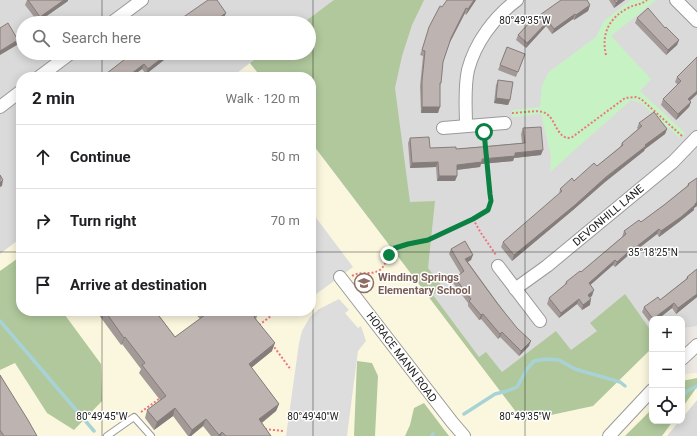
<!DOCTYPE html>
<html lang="en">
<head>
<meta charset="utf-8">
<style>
  body { margin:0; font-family:Roboto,sans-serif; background:#f6f6f6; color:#202124 }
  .controls { position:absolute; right:12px; bottom:12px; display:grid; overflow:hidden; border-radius:8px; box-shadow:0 2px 10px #0003 }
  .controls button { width:36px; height:36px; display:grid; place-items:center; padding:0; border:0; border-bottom:1px solid #e0e0e0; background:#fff; color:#202124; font:20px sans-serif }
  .stop { position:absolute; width:12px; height:12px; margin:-9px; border:3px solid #0b8043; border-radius:50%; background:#fff }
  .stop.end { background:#0b8043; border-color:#fff; box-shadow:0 1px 4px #0008 }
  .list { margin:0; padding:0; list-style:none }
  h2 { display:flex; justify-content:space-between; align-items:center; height:52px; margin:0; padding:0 16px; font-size:17px }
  h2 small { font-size:13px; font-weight:400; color:#757577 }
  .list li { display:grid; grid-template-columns:26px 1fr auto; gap:12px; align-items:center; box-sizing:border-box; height:64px; padding:0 16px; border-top:1px solid #e0e0e0 }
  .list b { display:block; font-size:15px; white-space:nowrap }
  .list em { font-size:13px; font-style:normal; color:#757577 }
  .icon { flex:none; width:22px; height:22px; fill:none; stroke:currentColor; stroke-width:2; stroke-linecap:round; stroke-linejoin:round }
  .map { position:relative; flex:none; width:697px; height:436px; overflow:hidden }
  .search { position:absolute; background:#fff; box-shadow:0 2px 10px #0003; left:16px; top:16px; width:300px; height:44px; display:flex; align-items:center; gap:10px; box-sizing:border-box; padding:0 14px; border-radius:22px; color:#757577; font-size:15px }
  .panel { position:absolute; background:#fff; box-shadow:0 2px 10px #0003; left:16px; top:72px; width:300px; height:244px; border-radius:16px }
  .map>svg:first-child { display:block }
  .residential { fill:#dbdada; fill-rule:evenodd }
  .education { fill:#fbf7de }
  .forest { fill:#b0c89c }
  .park { fill:#c7f3c4 }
  .parking { fill:#ddd }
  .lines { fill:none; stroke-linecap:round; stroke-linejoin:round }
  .stream { stroke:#a8d3d6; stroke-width:3.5 }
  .lane-casing { stroke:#9a9a9a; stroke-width:8 }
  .street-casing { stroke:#9a9a9a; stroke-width:14 }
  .path { stroke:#ec767c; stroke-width:2; stroke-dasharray:2 2; stroke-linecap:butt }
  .lane { stroke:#fff; stroke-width:6 }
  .street { stroke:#fff; stroke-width:12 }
  .wall { fill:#a39a97 }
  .shaded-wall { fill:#847d7b }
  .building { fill:#bdb3b0; stroke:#847d7b }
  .route { stroke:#0b8043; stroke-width:5 }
  .ticks { fill:none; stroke:#1d1d1d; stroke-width:1; stroke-opacity:0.45 }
  .labels { text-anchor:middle; stroke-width:3; stroke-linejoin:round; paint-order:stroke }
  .street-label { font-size:11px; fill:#1d1d1d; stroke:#fff }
  .education-label { font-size:11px; font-weight:bold; fill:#785e54; stroke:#fff; text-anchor:start }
  .ticks-label { font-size:10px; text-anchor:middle; fill:#1d1d1d; stroke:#fff; stroke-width:3; stroke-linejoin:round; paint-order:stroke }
</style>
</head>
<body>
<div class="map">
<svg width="697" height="436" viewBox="0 0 697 436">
  <rect width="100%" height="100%" fill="#ede8e3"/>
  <!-- residential -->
  <g class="residential">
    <path d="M0,0H697V326L682,328V319H652V348L523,421L311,142V77H261L250,63L232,77H21V238L0,254ZM23,23H309V53H23Z"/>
    <path d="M697,400V436H667L679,421H682V418Z"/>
  </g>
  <!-- education -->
  <g class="education">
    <path d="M250,63L261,77H232Z"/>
    <path d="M311,142L523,421L652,348V421H679L667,436H0V254L21,238V311H311Z"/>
    <path d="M697,373V400L682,418V374Z"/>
  </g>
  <!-- forest -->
  <g class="forest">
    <path d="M334,0H424L412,25L402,56L395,88L410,202L435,201L428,268L443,287L433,295L479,357L486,352L502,372L556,331L571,350L597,331L590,323L625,294L652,332V348L593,406L523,421L311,142V77H261L250,63L263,53H309V23H303Z"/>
    <path d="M21,256V311H62L101,364L102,401L74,430L47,413L15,363L0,370V271Z"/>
    <path d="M357,361L372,363L378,376L375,436H354Z"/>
    <path d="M697,378V387L682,408V381Z"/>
    <path d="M424,403L449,436H405L410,425L414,408Z"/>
    <path d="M652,409V421H673L662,436H625Z"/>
  </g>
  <!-- park -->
  <path class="park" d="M631,0H656L611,36L651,79L640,91L685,133L680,138L641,103L631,100L550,172L551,156L541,114L512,117V110L540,107L542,85L549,72L596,37L604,21Z"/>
  <!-- parking -->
  <g class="parking">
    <path d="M311,211L353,267L311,298Z"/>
    <path d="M339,299L349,310L345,313L358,328L361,326L366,341L358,351L347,436H286L299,343L302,331L310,317L319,309Z"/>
  </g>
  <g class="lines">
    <!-- stream -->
    <g class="stream">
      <path d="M0,321L94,431"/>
      <path d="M682,396L687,391L697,386"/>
      <path d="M464,414L495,394L507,391L517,387L527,369L534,361L546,359L559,360L575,369L620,382L625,386"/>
      <path d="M432,436L433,434"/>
    </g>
    <!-- lane casing -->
    <g class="lane-casing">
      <path id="lane" d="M107,436L134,417L151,436"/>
    </g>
    <!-- street casing -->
    <g class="street-casing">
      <g id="street">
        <path d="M676,0L697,21"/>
        <path d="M111,23L142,0"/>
        <path d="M39,77L71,53"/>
        <path d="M0,107L21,91"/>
        <path d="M466,126C466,108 464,88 468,70C475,43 494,17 517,0"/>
        <path d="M443,128L505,123"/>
        <path d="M498,266L540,321"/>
        <path d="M340,277L452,422L464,436"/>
        <path d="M515,289L547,266L673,162L697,137"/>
        <path d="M682,359L697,345"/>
        <path d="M609,436L652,390"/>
      </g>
    </g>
    <!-- path -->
    <g class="path">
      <path d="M606,55C601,34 609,18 628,8C635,4 639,6 647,0"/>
      <path d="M512,113C521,113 534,110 543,112C557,117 555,139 571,138L625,98L636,97L641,99L682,136"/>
      <path d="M485,135L486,149"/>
      <path d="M473,219L481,233L496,255"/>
      <path d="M352,276C360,271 370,275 378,271C388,266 386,253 396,248C406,242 418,244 428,240C439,236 481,217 488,209C494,202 488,171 487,161"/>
      <path d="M259,325L271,316"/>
      <path d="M272,344L291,370"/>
      <path d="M141,412L159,399"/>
      <path d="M265,429L283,431"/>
    </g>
    <!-- lane -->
    <use href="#lane" class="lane"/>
    <!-- street -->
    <use href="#street" class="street"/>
  </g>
  <!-- wall -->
  <g class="wall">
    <path d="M27,0H68V1L38,22L25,5Z"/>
    <path d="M476,0L466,15L465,13L450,42L443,62L440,87L438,113H421L420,86L423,56L420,55L428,32L442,7Z"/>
    <path d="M609,0H625L614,8Z"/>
    <path d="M590,5L588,11L574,20L573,19L552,34L546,26L526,48L516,40L518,35L530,22Z"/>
    <path d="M182,18H224L217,23H180Z"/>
    <path d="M637,18L665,28L679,40L677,45L666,55L635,23Z"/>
    <path d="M507,47L525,54L516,77L498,70Z"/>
    <path d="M133,53H173L146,74L142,69L131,77H102Z"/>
    <path d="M697,57V94L690,101L691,102L689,107L676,120L661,105L663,99L678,85L675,82L677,77Z"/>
    <path d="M498,80L510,100L508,105L494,103L496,85Z"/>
    <path d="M639,123L667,129L665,134L645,149L644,151L605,182L573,210L512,261L501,247L503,242L559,195L560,189L597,166L620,147L622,143L638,129L637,128Z"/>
    <path d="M523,128L541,155L514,158L513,161L481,164L480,167L457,170V176L455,181H437L436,167L410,168L408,143L410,138L430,148L456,149L522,143L521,134Z"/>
    <path d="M697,178V206L694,208V210L679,222L659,237L657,234L634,252L633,251L615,267L613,265L590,285L592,296L590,297V305L582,310L577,304L559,318L547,304L549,298L564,286L566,282L581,272L622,237L624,231L641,222L664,205L687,186L688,184Z"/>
    <path d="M451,249L471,260L468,262L529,346L519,356L500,337L498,339L481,319L479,320L468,306V303L453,283L455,278L461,274L449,254Z"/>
    <path d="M697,269V297L676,314L672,308L658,319H652V323L651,324L642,312L644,307L660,300L686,279L687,277Z"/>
    <path d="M96,311H157V313L175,337L200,319L193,311H255L258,314L256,319L272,351L251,368L279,404L276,411L262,423L271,436H211L203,426L191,436H188L173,416L154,430L145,418L147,410L160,400L139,373L141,369L122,344L121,345Z"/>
    <path d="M0,375L37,436H0Z"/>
  </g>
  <!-- shaded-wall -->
  <g class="shaded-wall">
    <path d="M64,0H68V1L38,22L40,17Z"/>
    <path d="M474,0H476L466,15L468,9Z"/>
    <path d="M619,0H625L614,8L616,3Z"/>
    <path d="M590,5L588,11L574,20L576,15Z"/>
    <path d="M466,8L465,13L449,44L451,38Z"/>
    <path d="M226,13L224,18L217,23H211Z"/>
    <path d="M575,14L573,19L552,34L554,29Z"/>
    <path d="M548,21L546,26L526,48L527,43Z"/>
    <path d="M18,40L17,45L0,55V51Z"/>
    <path d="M679,40L677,45L666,55L668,50Z"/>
    <path d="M168,53H173L146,74L148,69Z"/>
    <path d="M144,64L142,69L131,77H127Z"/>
    <path d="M697,91V94L686,104L688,99Z"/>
    <path d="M496,98L510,100L508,105L494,103Z"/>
    <path d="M691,102L689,107L676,120L678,114Z"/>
    <path d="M422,107H440L438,113H421Z"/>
    <path d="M667,129L665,134L645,149L644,151L605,182L573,210L512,261L514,255L645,145Z"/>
    <path d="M543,150L541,155L514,158L513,161L481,164L480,167L455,170L457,165L515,153Z"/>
    <path d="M438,162L436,167L410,168L412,163Z"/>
    <path d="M439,176H457L455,181H437Z"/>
    <path d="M3,180L2,186L0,187V183Z"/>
    <path d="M697,202V206L694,208V210L679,222L659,237L661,231Z"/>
    <path d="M659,229L657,234L634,252L636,247Z"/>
    <path d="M635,246L633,251L615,267L617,262Z"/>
    <path d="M473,255L471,260L464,264L465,259Z"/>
    <path d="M615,260L613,265L587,288L589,283Z"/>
    <path d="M594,290L592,296L586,300L588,295Z"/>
    <path d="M697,294V297L676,314L678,308Z"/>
    <path d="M579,299L577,304L559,318L561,313Z"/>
    <path d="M591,299L590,305L582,310L583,305Z"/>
    <path d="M674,303L672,308L658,319H653Z"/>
    <path d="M483,314L481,319L479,320L481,315Z"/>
    <path d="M502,332L500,337L498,339L500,334Z"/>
    <path d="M125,337L122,344L121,345L124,338Z"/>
    <path d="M531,341L529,346L519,356L521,351Z"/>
    <path d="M275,343L272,351L246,372L249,364Z"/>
    <path d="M279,404L276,411L256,427L259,419Z"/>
    <path d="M175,408L173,416L154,430L157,422Z"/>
    <path d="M206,419L203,426L191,436H189L192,430Z"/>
    <path d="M222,432L221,436H218Z"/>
  </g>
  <!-- building -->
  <g class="building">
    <path d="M28,0H64L40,17Z"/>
    <path d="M208,0H217L226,13L211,23H186L182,18Z"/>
    <path d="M447,0H474L468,9L466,8L451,38L443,62L441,83H440V107H422V81L425,51L422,50L429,27L440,6L442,7Z"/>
    <path d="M561,0H587L590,5L576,15L575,14L554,29L548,21L527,43L518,35L530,22Z"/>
    <path d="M614,0H619L616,3Z"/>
    <path d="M648,8L665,28L666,27L679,40L668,50L637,18Z"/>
    <path d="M8,23L18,40L0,51V28Z"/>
    <path d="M507,47L525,54L518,72L500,65Z"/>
    <path d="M133,53H168L148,69L144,64L127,77H102Z"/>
    <path d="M697,57V91L688,99L691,102L678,114L663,99L681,81L677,77Z"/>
    <path d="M498,80L513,82L510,100L496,98Z"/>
    <path d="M654,112L667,129L645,145L646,146L606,177L575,205L514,255L503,242L562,191L560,189L572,178L574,181L594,163L597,166L623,145L622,143L642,126L639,123Z"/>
    <path d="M541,127L543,150L515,153V156L482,159V162L457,165V176H439L438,162L412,163L410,138L429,137L430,148L456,147V149L481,147L525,143L523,128Z"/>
    <path d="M0,175L3,180L0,183Z"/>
    <path d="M697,178V202L695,204V205L681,217L661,231L659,229L636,247L635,246L617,262L615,260L589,283L594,290L588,295L591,299L583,305L579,299L561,313L549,298L567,283L566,282L580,271L581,272L626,234L624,231L639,220L641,222L664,205L689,185L688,184Z"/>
    <path d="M465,241L473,255L465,259L497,303L517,328L531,341L521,351L502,332L500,334L483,314L481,315L469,301L471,299L455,278L464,271L451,249Z"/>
    <path d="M697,269V294L678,308L674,303L653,319L644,307L658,297L660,300L688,278L687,277Z"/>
    <path d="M105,311H157V312H156L175,337L205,315L202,311H255L258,314L254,317L275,343L249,364L279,404L259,419L271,436H226L222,432L219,435L206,419L192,430L175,408L157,422L147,410L166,396L142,365L145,363L125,337L124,338Z"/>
    <path d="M0,375L28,420L37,436H4L0,430Z"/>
  </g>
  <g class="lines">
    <!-- route -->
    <path class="route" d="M389,255L395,248L408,244L428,240L473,219L488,210L491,201L490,194L484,132"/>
  </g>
  <!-- ticks -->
  <path class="ticks" d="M102,0V23M313,0V436M525,0V436M102,53V77M0,252H21M311,252H697M102,311V436"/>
  <!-- icons -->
  <defs>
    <g id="school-ring" transform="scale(1)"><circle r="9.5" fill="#fff" stroke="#8d6e63" stroke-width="1.5"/><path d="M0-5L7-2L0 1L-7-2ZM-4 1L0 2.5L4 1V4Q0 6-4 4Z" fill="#8d6e63"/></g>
  </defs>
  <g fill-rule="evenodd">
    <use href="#school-ring" x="364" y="283"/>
  </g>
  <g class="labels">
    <!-- street labels -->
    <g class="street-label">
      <text transform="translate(608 215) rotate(-40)" y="4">DEVONHILL LANE</text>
      <text transform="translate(402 357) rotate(53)" y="4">HORACE MANN ROAD</text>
    </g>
    <!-- education labels -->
    <g class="education-label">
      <text x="378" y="281">Winding Springs<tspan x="378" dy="13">Elementary School</tspan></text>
    </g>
  </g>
  <g class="ticks-label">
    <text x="525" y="24">80°49'35"W</text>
    <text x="653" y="256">35°18'25"N</text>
    <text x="102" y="420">80°49'45"W</text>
    <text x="313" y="420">80°49'40"W</text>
    <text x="525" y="420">80°49'35"W</text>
  </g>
</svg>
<div class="controls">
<button>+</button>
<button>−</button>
<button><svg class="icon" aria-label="locate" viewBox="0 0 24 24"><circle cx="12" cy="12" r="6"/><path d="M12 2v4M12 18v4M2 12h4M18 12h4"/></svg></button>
</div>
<div class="stop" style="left:484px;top:132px"></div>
<div class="stop end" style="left:389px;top:255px"></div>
<div class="search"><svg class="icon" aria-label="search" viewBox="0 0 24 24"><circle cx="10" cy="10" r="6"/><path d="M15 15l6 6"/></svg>Search here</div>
<section class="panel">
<h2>2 min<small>Walk · 120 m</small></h2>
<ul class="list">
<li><svg class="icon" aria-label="ahead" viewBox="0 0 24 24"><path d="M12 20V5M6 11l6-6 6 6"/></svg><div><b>Continue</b></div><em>50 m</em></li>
<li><svg class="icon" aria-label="right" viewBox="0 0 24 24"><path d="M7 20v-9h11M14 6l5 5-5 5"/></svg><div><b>Turn right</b></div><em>70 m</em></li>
<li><svg class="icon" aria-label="arrive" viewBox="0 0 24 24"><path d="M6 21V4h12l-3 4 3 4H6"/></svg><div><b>Arrive at destination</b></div></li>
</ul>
</section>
</div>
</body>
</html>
